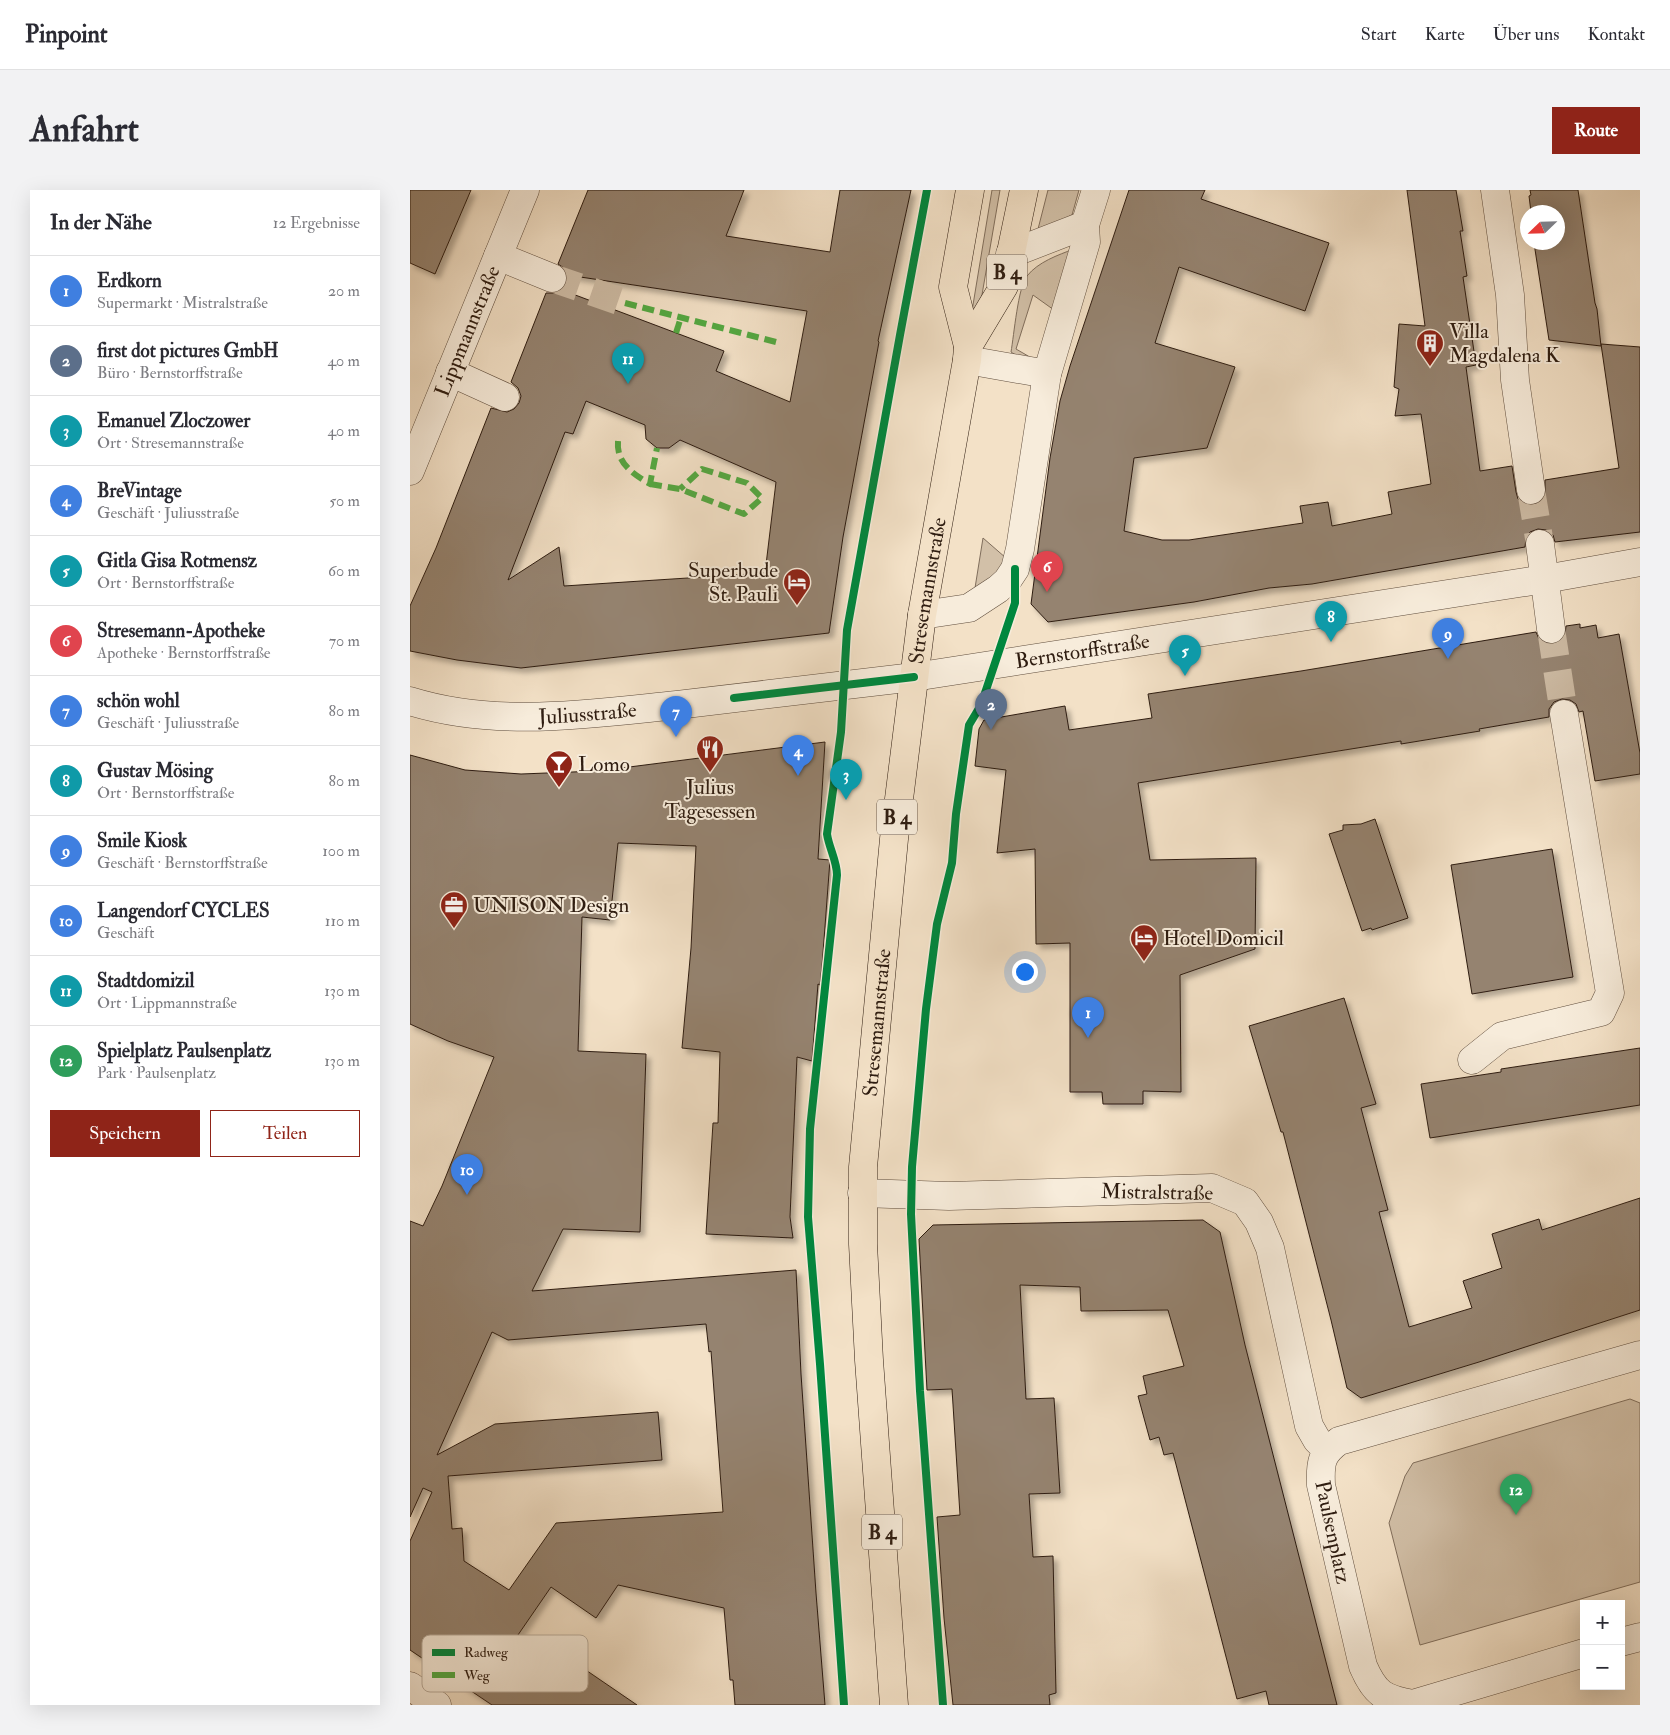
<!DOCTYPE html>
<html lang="de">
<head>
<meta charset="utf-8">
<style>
  body { margin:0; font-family:"IM FELL Double Pica",serif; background:#f2f2f3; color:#2b2b33 }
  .controls { position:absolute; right:15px; bottom:15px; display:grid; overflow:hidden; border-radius:0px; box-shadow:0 5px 20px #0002 }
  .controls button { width:45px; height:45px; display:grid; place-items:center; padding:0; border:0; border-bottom:1px solid #e1e1e2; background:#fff; color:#2b2b33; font:25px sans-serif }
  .compass { position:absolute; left:1110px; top:15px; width:45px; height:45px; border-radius:50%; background:#fff; box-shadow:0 5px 20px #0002; rotate:247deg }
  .you { position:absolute; left:614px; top:781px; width:18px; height:18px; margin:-12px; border:4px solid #fff; border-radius:50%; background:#1a73e8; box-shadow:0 0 0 8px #1a73e833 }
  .badge { display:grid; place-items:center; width:32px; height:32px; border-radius:50%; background:#8f2418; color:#fff; font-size:16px; font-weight:700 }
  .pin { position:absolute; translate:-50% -41px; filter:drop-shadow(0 1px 2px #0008) }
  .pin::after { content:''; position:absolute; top:26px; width:18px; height:15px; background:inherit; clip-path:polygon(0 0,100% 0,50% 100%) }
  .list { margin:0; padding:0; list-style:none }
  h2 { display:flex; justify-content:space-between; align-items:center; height:65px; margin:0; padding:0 20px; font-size:21px }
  h2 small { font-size:16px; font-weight:400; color:#7c7c81 }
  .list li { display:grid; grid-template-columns:32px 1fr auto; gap:15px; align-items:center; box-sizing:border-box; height:70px; padding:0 20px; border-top:1px solid #e1e1e2 }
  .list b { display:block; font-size:19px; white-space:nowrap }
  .list p { margin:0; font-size:16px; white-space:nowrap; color:#7c7c81 }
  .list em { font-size:16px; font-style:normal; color:#7c7c81 }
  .actions { display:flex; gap:10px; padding:15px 20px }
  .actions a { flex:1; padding:11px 0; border:1px solid #8f2418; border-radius:0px; text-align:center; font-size:18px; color:#8f2418 }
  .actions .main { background:#8f2418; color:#fff }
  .map { position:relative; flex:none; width:1230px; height:1515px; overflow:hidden; border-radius:0px }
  header { display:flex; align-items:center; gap:30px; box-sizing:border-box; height:70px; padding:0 25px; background:#fff; border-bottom:1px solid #e1e1e2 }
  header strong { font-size:24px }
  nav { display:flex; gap:28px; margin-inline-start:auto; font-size:18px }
  .intro { display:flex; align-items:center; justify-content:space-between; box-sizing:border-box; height:120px; padding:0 30px }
  h1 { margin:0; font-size:35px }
  .button { padding:12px 22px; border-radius:0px; background:#8f2418; color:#fff; font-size:18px; font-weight:700 }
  main { display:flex; gap:30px; padding:0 30px }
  aside { flex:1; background:#fff; border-radius:0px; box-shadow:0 5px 20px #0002 }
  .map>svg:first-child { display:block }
  .green { fill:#d2c0a8; stroke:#806e5c }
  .building { fill:#958370; stroke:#2f1d11; fill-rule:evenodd; filter:url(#shadow) }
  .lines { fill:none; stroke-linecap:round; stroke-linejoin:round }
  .minor-tunnel { stroke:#ccbaa3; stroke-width:28; stroke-dasharray:28 14; stroke-linecap:butt }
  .minor-casing { stroke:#604e3e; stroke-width:29 }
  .major-casing { stroke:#2f1d11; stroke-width:29 }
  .minor { stroke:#f7ecdb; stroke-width:28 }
  .major { stroke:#f3e1c7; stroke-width:28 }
  .quiet { stroke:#54a942; stroke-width:6; stroke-dasharray:12 6; stroke-linecap:butt }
  .cycleway-casing { stroke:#f7ecdb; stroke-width:11 }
  .cycleway { stroke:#00873e; stroke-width:8 }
  .labels { text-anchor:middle; stroke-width:4; stroke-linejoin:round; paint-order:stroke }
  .shield { fill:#f7ecdb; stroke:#6b5b4e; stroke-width:1 }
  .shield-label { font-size:20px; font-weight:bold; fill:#2f1d11 }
  .street-label { font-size:21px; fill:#2f1d11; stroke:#f7ecdb }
  .poi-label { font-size:21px; fill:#2f1d11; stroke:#f7ecdb; text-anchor:start }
  .key { fill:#f7ecdb; stroke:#bbae9e; stroke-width:1 }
  .key-label { font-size:14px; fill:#2f1d11 }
</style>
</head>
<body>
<header>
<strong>Pinpoint</strong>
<nav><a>Start</a><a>Karte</a><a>Über uns</a><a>Kontakt</a></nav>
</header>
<div class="intro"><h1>Anfahrt</h1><a class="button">Route</a></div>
<main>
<aside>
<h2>In der Nähe<small>12 Ergebnisse</small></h2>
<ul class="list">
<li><span class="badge" style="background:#3f7fe0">1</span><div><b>Erdkorn</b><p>Supermarkt · Mistralstraße</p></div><em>20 m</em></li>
<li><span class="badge" style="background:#5c6f8a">2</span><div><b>first dot pictures GmbH</b><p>Büro · Bernstorffstraße</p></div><em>40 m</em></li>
<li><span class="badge" style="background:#0f9aa8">3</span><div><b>Emanuel Zloczower</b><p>Ort · Stresemannstraße</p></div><em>40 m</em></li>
<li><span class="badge" style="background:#3f7fe0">4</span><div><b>BreVintage</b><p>Geschäft · Juliusstraße</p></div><em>50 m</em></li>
<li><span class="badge" style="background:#0f9aa8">5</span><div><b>Gitla Gisa Rotmensz</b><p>Ort · Bernstorffstraße</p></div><em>60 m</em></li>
<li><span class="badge" style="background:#e0444e">6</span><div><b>Stresemann-Apotheke</b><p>Apotheke · Bernstorffstraße</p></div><em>70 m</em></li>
<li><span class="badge" style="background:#3f7fe0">7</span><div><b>schön wohl</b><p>Geschäft · Juliusstraße</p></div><em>80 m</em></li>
<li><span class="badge" style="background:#0f9aa8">8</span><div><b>Gustav Mösing</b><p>Ort · Bernstorffstraße</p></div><em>80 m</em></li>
<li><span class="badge" style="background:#3f7fe0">9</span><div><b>Smile Kiosk</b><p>Geschäft · Bernstorffstraße</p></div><em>100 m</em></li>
<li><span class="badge" style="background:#3f7fe0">10</span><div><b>Langendorf CYCLES</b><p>Geschäft</p></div><em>110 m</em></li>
<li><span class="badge" style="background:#0f9aa8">11</span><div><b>Stadtdomizil</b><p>Ort · Lippmannstraße</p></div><em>130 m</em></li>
<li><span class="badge" style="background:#2e9e5b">12</span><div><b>Spielplatz Paulsenplatz</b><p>Park · Paulsenplatz</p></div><em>130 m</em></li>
</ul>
<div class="actions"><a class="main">Speichern</a><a>Teilen</a></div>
</aside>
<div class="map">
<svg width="1230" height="1515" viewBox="0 0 1230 1515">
  <defs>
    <filter id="shadow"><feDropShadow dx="4.5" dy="4.5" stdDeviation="2.5" flood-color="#0004"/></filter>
  </defs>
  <rect width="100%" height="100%" fill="#f3e1c7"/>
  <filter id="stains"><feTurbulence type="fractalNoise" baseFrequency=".004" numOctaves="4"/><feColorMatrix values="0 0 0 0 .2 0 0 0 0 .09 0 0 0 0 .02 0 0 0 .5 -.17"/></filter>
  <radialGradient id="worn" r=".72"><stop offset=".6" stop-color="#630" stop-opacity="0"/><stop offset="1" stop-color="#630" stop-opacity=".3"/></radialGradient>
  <!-- green -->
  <g class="green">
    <path d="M582,0H590L568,128L561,127Z"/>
    <path d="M638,0H669L662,25L627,43Z"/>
    <path d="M664,59L644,120L623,105L606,159L625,170L616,172L601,162C604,145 608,97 617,86C628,72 648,65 664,59Z"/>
    <path d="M573,348L596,368L594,379L565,398Z"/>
    <path d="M1220,1209L1230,1213V1392L1010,1455L979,1333L995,1286L1003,1273Z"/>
  </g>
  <!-- building -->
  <g class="building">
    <path d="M0,0H61L25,84L0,73Z"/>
    <path d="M178,0H334L316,46L420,62L430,0H501L468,151L469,152L433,347L419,443L111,478L47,470L0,461V416L26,358L81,218L97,222L104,219L109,213L111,206L108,198L101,192L136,103H145L152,100L314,161L306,181L380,212L397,121L157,85L154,78L148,74ZM176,211L235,235L236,249L247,258H259L270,250L366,292L355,383L154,396L149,357L98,390L155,242L163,244Z"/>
    <path d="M719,0H795L791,9L919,53L895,121L769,77L745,153L825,177L797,258L724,268L714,341L752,350H779L893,333L890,316L918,312L922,336L982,324L978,302L1021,294L1011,224L985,226L989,199L984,197L989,134L1015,136L997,0H1046L1053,41H1050L1057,86L1053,87L1066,175L1056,177L1070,281L1102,276L1106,302L1108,309L1115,314L1123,315L1130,313L1135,306V290L1209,278L1191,154L1230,157V342L1145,352L1143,345L1136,340L1128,339L1120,342L1116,348L1115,357L902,394L859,398L784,412L638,432L621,414L640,268L650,211L660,176Z"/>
    <path d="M1120,0H1168L1185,113L1187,119L1191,156L1139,150L1124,53L1148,52V22H1121L1119,6L1121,5Z"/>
    <path d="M1170,434V438L1186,435L1188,448L1209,444L1230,563V584L1185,591L1173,521L1169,522L1166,514L1160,510L1152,509L1144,512L1139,519V527L1069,539L1070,541L991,554V551L728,593L740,670L846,668L845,759L770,785L771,902L733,901V914H693L692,902H660V753L626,754L625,659L587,663L596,580L565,576L569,539L574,530L655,516L659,540L742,528L738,504L891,481L1126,442L1129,449L1135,453L1143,454L1151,451L1155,445L1156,436Z"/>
    <path d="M415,552L408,669L420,670L412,776L410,795L408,794L402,871L387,867L380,1027L383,1048L296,1044L303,933H308L310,862L272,858L281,758L286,656L208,653L200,730L172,727L168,861L236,864L230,1042L153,1039L122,1101L386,1080L391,1184L406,1403L415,1515H325L323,1490H320L314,1418L208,1395L186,1428L141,1397L99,1458L153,1494L167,1474L227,1515H82L0,1460V1351L22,1302L13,1298L0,1327V1031L13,1036L32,996L84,867L38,851L0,834V565L55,580L111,584L188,581ZM296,1134L299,1162L301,1161L313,1322L146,1333L99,1400L54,1371L52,1338L42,1339L38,1286L252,1270L248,1222L85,1234L27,1265L82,1142L98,1150Z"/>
    <path d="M965,629L998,728L962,740L961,738L952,741L919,644L933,640V635L951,634Z"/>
    <path d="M1142,659L1163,787L1062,804L1041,675Z"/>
    <path d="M934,808L966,914L951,918L978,1020L969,1022L999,1137L1062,1118L1053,1091L1092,1078L1082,1044L1129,1029L1132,1040L1230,1008V1120L1069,1172L951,1208L937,1198L921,1130L873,942H871L839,836Z"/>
    <path d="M1230,858V915L1020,948L1011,894L1091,882V879Z"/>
    <path d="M793,1030L810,1042L835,1155L927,1515H859L856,1501L827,1509L763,1263L754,1265L749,1247L740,1250L728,1206L737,1204L733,1186L774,1176L758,1120L671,1121L670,1097L610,1095L616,1209L644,1208L650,1303L619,1304L623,1367L643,1366L646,1503L639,1505L640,1515H543L534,1428L527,1327L550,1325L542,1199L517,1200L509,1049L523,1035Z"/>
  </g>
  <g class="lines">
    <!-- minor-tunnel -->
    <g class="minor-tunnel">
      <path d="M142,88L215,113"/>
      <path d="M1121,300L1130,354"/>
      <path d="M1141,439L1154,524"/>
    </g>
    <!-- minor casing -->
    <g class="minor-casing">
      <g id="minor">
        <path d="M1085,0L1100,105L1105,190L1121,300"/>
        <path d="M600,64L675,35"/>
        <path d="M88,66L142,88"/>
        <path d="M557,170L637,184"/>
        <path d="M40,182L95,207"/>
        <path id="s1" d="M0,281L115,0"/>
        <path d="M1130,354L1141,439"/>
        <path d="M512,425L559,418L588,399L597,391L605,379L610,359L637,184L676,52L675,35L686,0"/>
        <path id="s2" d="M0,511C87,538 178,524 267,515C346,506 425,497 504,487L1135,389L1230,372"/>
        <path d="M1062,870L1092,846L1191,822L1200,803L1154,524"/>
        <path d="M452,1003L539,1006L802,998L835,1012L849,1032L860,1058L899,1236L907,1250L917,1260"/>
        <path d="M1211,1452L1230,1447"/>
        <path d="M1174,1463L1003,1514C974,1509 965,1504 953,1476L911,1295C910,1273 911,1264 929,1251L1230,1165"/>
        <path d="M0,1496L27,1515"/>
      </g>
    </g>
    <!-- major casing -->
    <g class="major-casing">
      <g id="major">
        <path d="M558,156L594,96L614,0"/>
        <path id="s3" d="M484,1515L459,1170L453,1054V977L484,649L512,425L557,170L558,156L543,97L560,0"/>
      </g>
    </g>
    <!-- minor -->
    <use href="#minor" class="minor"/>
    <!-- major -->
    <use href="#major" class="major"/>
    <!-- quiet -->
    <g class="quiet">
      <path d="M215,113L366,152"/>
      <path d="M266,143L271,127"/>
      <path d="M208,251C206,273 223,284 240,294L247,258"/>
      <path d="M240,294L270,299L334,324L352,308L337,293L292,279L270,299"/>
    </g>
    <!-- cycleway casing -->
    <g class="cycleway-casing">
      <g id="cycleway">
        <path d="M324,508L504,487"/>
        <path d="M434,1515L410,1174L398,1027L400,939L427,685C427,671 419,658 417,644L431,542L437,440L490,145L517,0"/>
        <path d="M533,1515L510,1201L501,1024L502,977L516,819L527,734L542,673L546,624L559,535L571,515L605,413V379"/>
      </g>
    </g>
    <!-- cycleway -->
    <use href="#cycleway" class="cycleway"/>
  </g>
  <!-- icons -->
  <defs>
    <g id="building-pin" transform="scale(1.4375)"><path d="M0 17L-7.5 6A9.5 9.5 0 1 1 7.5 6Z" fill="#8f2418" stroke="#f7ecdb"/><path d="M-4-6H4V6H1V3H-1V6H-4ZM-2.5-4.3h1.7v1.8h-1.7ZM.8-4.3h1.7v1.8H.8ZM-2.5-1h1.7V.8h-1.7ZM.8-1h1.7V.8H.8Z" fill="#fff"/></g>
    <g id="hotel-pin" transform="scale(1.4375)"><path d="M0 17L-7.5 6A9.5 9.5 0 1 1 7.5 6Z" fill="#8f2418" stroke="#f7ecdb"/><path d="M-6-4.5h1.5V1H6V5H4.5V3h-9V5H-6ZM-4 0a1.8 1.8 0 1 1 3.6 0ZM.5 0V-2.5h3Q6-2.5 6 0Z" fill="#fff"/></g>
    <g id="restaurant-pin" transform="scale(1.4375)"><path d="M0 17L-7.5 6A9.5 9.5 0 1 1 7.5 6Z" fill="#8f2418" stroke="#f7ecdb"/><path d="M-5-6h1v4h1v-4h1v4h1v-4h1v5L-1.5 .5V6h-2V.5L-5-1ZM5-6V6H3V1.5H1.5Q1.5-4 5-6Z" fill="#fff"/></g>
    <g id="bar-pin" transform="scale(1.4375)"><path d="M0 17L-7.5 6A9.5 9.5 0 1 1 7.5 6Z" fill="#8f2418" stroke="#f7ecdb"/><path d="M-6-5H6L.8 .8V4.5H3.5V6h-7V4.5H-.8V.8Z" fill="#fff"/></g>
    <g id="office-pin" transform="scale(1.4375)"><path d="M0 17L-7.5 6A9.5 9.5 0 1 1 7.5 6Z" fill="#8f2418" stroke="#f7ecdb"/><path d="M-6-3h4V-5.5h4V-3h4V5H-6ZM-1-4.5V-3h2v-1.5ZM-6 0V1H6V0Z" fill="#fff"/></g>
  </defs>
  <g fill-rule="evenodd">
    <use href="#building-pin" x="1020" y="153"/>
    <use href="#hotel-pin" x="387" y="392"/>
    <use href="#restaurant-pin" x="300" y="559"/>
    <use href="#bar-pin" x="149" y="574"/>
    <use href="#office-pin" x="44" y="715"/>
    <use href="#hotel-pin" x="734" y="748"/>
  </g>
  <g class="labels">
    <!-- shield labels -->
    <g class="shield">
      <rect x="577" y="64.5" width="40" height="35" rx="4"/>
      <rect x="467" y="609.5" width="40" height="35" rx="4"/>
      <rect x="452" y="1324.5" width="40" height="35" rx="4"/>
    </g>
    <g class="shield-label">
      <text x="597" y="89">B 4</text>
      <text x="487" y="634">B 4</text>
      <text x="472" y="1349">B 4</text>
    </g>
    <!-- street labels -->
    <g class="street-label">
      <text dy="7" stroke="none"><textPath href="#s1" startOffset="151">Lippmannstraße</textPath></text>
      <text dy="7" stroke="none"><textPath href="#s3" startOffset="1119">Stresemannstraße</textPath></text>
      <text dy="7" stroke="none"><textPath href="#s2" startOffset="678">Bernstorffstraße</textPath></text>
      <text dy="7" stroke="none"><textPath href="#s2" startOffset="179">Juliusstraße</textPath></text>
      <text dy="7" stroke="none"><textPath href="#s3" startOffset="684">Stresemannstraße</textPath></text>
      <text transform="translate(747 1002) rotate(1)" y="7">Mistralstraße</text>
      <text transform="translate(923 1342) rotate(78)" y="7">Paulsenplatz</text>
    </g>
    <!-- poi labels -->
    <g class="poi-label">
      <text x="1039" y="148">Villa<tspan x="1039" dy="24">Magdalena K</tspan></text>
      <text x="368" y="387" text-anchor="end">Superbude<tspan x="368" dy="24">St. Pauli</tspan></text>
      <text x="168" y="581">Lomo</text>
      <text x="300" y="604" text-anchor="middle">Julius<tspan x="300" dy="24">Tagesessen</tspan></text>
      <text x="63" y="722">UNISON Design</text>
      <text x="753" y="755">Hotel Domicil</text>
    </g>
  </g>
  <!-- legend -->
  <rect x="12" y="1445" width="166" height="57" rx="8" class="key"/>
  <rect x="22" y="1459" width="23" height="7" fill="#00873e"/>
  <rect x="22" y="1482" width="23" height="6" fill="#54a942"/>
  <g class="key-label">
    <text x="54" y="1467">Radweg</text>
    <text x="54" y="1490">Weg</text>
  </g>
  <rect width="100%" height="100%" filter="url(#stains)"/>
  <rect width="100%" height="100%" fill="url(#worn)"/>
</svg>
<div class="controls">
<button>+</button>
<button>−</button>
</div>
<svg class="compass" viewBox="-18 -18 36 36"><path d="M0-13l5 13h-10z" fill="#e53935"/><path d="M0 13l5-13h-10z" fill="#7c7c81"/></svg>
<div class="you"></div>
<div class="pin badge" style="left:678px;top:848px;background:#3f7fe0">1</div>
<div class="pin badge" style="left:581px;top:540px;background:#5c6f8a">2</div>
<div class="pin badge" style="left:436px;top:610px;background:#0f9aa8">3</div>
<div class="pin badge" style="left:388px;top:586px;background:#3f7fe0">4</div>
<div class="pin badge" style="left:775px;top:486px;background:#0f9aa8">5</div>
<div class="pin badge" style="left:637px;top:402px;background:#e0444e">6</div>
<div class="pin badge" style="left:266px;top:547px;background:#3f7fe0">7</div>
<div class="pin badge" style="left:921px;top:452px;background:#0f9aa8">8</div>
<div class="pin badge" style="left:1038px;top:469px;background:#3f7fe0">9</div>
<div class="pin badge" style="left:57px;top:1005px;background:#3f7fe0">10</div>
<div class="pin badge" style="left:218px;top:194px;background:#0f9aa8">11</div>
<div class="pin badge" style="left:1106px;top:1325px;background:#2e9e5b">12</div>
</div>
</main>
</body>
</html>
